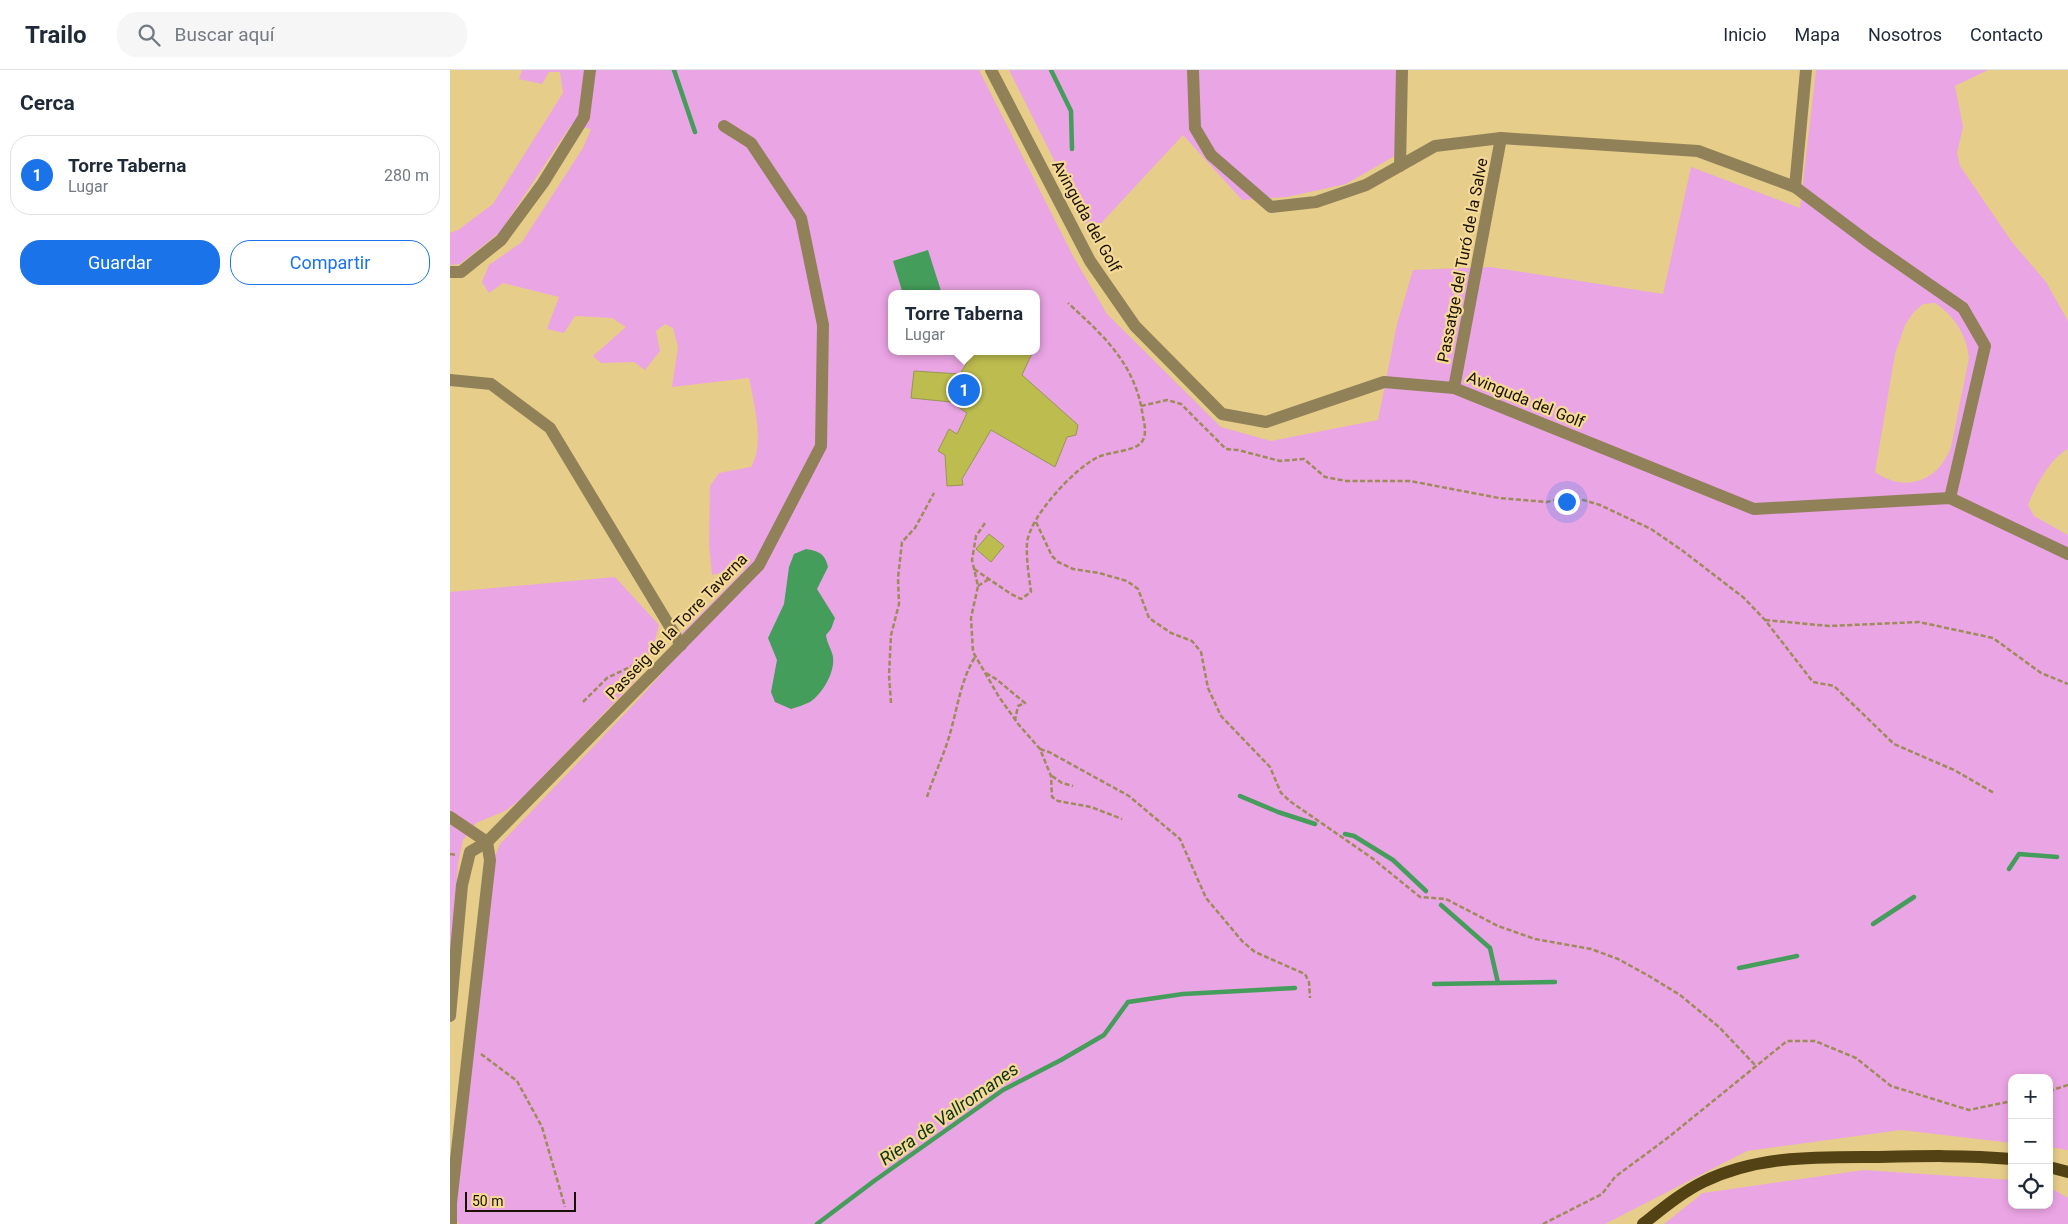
<!DOCTYPE html>
<html lang="es">
<head>
<meta charset="utf-8">
<style>
  body { margin:0; font-family:Roboto,sans-serif; background:#f6f6f7; color:#1f2937 }
  .controls { position:absolute; right:15px; bottom:15px; display:grid; overflow:hidden; border-radius:10px; box-shadow:0 2px 8px #0003 }
  .controls button { width:45px; height:45px; display:grid; place-items:center; padding:0; border:0; border-bottom:1px solid #e0e1e3; background:#fff; color:#1f2937; font:25px sans-serif }
  .scale { position:absolute; left:15px; bottom:12px; width:111px; box-sizing:border-box; padding-left:5px; border:2px solid #1a1000; border-top:0; font-size:14px; line-height:18px; white-space:nowrap; color:#1a1000; -webkit-text-stroke:4px #f4da96; paint-order:stroke }
  .you { position:absolute; left:1116px; top:431px; width:18px; height:18px; margin:-12px; border:4px solid #fff; border-radius:50%; background:#1a73e8; box-shadow:0 0 0 8px #1a73e833 }
  .badge { display:grid; place-items:center; width:32px; height:32px; border-radius:50%; background:#1a73e8; color:#fff; font-size:16px; font-weight:700 }
  .pin { position:absolute; translate:-50% -50%; border:2px solid #fff; box-shadow:0 1px 5px #0006 }
  .popup { position:absolute; left:438px; top:220px; width:152px; height:65px; box-sizing:border-box; display:grid; place-content:center; border-radius:10px; background:#fff; filter:drop-shadow(0 1px 4px #0005); font-size:16px; white-space:nowrap; color:#747a83 }
  .popup b { font-size:19px; color:#1f2937 }
  .popup::after { content:''; position:absolute; left:50%; top:100%; margin-left:-10px; border:10px solid transparent; border-top-color:#fff }
  .list { margin:0; padding:0; list-style:none }
  h2 { display:flex; justify-content:space-between; align-items:center; height:65px; margin:0; padding:0 20px; font-size:21px }
  h2 small { font-size:16px; font-weight:400; color:#747a83 }
  .list li { display:grid; grid-template-columns:32px 1fr auto; gap:15px; align-items:center; box-sizing:border-box; height:80px; margin:0 10px 10px; padding:0 10px; border:1px solid #e0e1e3; border-radius:20px }
  .list b { display:block; font-size:19px; white-space:nowrap }
  .list p { margin:0; font-size:16px; white-space:nowrap; color:#747a83 }
  .list em { font-size:16px; font-style:normal; color:#747a83 }
  .actions { display:flex; gap:10px; padding:15px 20px }
  .actions a { flex:1; padding:11px 0; border:1px solid #1a73e8; border-radius:20px; text-align:center; font-size:18px; color:#1a73e8 }
  .actions .main { background:#1a73e8; color:#fff }
  .icon { flex:none; width:28px; height:28px; fill:none; stroke:currentColor; stroke-width:2; stroke-linecap:round; stroke-linejoin:round }
  .map { position:relative; flex:none; width:1618px; height:1154px; overflow:hidden }
  header { display:flex; align-items:center; gap:30px; box-sizing:border-box; height:70px; padding:0 25px; background:#fff; border-bottom:1px solid #e0e1e3 }
  header strong { font-size:24px }
  nav { display:flex; gap:28px; margin-inline-start:auto; font-size:18px }
  .search { width:350px; height:45px; background:#f6f6f7; display:flex; align-items:center; gap:12px; box-sizing:border-box; padding:0 18px; border-radius:20px; color:#747a83; font-size:19px }
  main { display:flex }
  aside { flex:1; background:#fff }
  .map>svg:first-child { display:block }
  .green { fill:#eaa5e4; fill-rule:evenodd }
  .water { fill:#449d5a }
  .lines { fill:none; stroke-linecap:round; stroke-linejoin:round }
  .stream { stroke:#449d5a; stroke-width:4.5 }
  .building { fill:#bcbc4f; stroke:#969753 }
  .path { stroke:#9f8b5a; stroke-width:2.5; stroke-dasharray:5 2.5; stroke-linecap:butt }
  .minor { stroke:#918159; stroke-width:12 }
  .major { stroke:#534213; stroke-width:12 }
  .labels { text-anchor:middle; stroke-width:4.5; stroke-linejoin:round; paint-order:stroke }
  .street-label { font-size:16px; fill:#1a1000; stroke:#f4da96 }
  .water-label { font-size:18px; font-style:italic; fill:#0e3318; stroke:#f4da96 }
</style>
</head>
<body>
<header>
<strong>Trailo</strong>
<div class="search"><svg class="icon" aria-label="search" viewBox="0 0 24 24"><circle cx="10" cy="10" r="6"/><path d="M15 15l6 6"/></svg>Buscar aquí</div>
<nav><a>Inicio</a><a>Mapa</a><a>Nosotros</a><a>Contacto</a></nav>
</header>
<main>
<aside>
<h2>Cerca<small></small></h2>
<ul class="list">
<li><span class="badge">1</span><div><b>Torre Taberna</b><p>Lugar</p></div><em>280 m</em></li>
</ul>
<div class="actions"><a class="main">Guardar</a><a>Compartir</a></div>
</aside>
<div class="map">
<svg width="1618" height="1154" viewBox="0 0 1618 1154">
  <rect width="100%" height="100%" fill="#e7cd8a"/>
  <!-- green -->
  <g class="green">
    <path d="M72,0H529L623,186L657,244L771,357L821,371L928,350L947,254L963,200L1040,197L1213,224L1241,97L1350,138L1366,0H1538L1505,16L1513,57L1507,83L1510,96L1562,172L1596,212L1618,251V379C1601,387 1585,417 1578,435L1584,446L1618,465V1080L1599,1077V1008H1562V1073L1451,1060L1297,1081L1155,1154H10L5,1150L43,791L50,774L188,630L232,581L224,571L294,500L295,497L262,505L259,475L260,416L269,403L301,397C315,374 304,334 299,308L222,317L228,277L223,258L215,254L206,261L210,281L195,300L184,292L151,293L143,286L176,257L162,248L125,246L114,263L97,259L109,227L53,213L39,223L32,212L39,195L72,172L133,78L141,59L121,55L50,162L10,194L0,195V163L8,160L43,134L113,23L110,2H99L92,14L69,9ZM442,224H586V281H442ZM1485,233C1504,245 1517,266 1519,288L1501,377C1488,412 1455,423 1425,402L1445,284L1455,255L1463,243L1473,234Z"/>
    <path d="M559,0H948V84L896,114L837,127L792,130L733,65L641,164Z"/>
    <path d="M165,507L209,555L203,578L186,610L71,729L55,741L26,753L13,770L8,794L0,888V522Z"/>
    <path d="M1414,1100L1562,1110V1135H1599V1117L1618,1128V1154H1214L1253,1123Z"/>
  </g>
  <!-- water -->
  <g class="water">
    <path d="M478,180L492,224H453L443,191Z"/>
    <path d="M356,479C368,481 375,483 378,497L367,519L385,548L381,559L376,565C377,574 382,580 383,587C385,603 372,624 360,632C354,635 347,637 341,639L325,632L321,622L327,590L318,568L334,534L339,497L344,484Z"/>
  </g>
  <g class="lines">
    <!-- stream -->
    <g class="stream">
      <path d="M224,0L245,62"/>
      <path d="M601,0L621,41L622,79"/>
      <path d="M790,726L828,742L865,754"/>
      <path d="M895,764L904,766L943,790L976,821"/>
      <path d="M1559,799L1569,784L1607,787"/>
      <path d="M991,835L1040,878L1048,913"/>
      <path d="M1423,854L1464,827"/>
      <path d="M1289,898L1347,886"/>
      <path d="M984,914L1105,912"/>
      <path d="M367,1154L424,1111L553,1020L611,990L654,965L678,932L733,924L845,918"/>
    </g>
  </g>
  <!-- building -->
  <g class="building">
    <path d="M524,281H583L572,305L628,355L626,365L617,367L605,397L541,360L512,409L513,415L497,416L495,385L488,381L499,359L507,364L517,343L501,332L461,328L464,301L510,304Z"/>
    <path d="M539,464L554,476L541,492L526,479Z"/>
  </g>
  <g class="lines">
    <!-- path -->
    <g class="path">
      <path d="M691,336L717,330L731,334L776,379L788,380L830,391L854,389L875,407L896,411H960L1049,428L1097,432L1120,426L1150,435L1201,459L1233,481L1294,528L1315,550L1363,612L1384,616L1444,674L1504,700L1544,723"/>
      <path d="M586,452L602,486L608,492L623,499L649,503L677,511L688,519L699,548L721,563L742,571L751,582L758,618L771,646L820,697L831,723L841,732L922,788L970,827L996,829L1048,856L1085,869L1141,879L1168,889L1199,906L1230,925L1269,957L1306,996"/>
      <path d="M535,453L526,466L522,490L528,516L521,548L523,582L549,627L569,655L590,679L601,706L602,727L608,731L641,737L672,749"/>
      <path d="M524,499L561,524L571,529L581,522C579,506 576,489 577,473C580,446 624,399 648,387C659,382 684,381 691,373C697,366 695,356 693,347C686,295 655,267 618,233"/>
      <path d="M528,516L539,509"/>
      <path d="M1315,550L1379,556L1469,552L1543,568L1591,603L1618,614"/>
      <path d="M536,603L546,609L575,633L568,636L565,650"/>
      <path d="M133,632L157,608L186,594L191,598"/>
      <path d="M441,633L439,605L441,565L449,534L448,508L452,472L465,458L484,423"/>
      <path d="M590,679L599,682L679,726L730,769L756,828L792,871L805,882L855,904L859,912L860,928"/>
      <path d="M602,706L612,713L623,716"/>
      <path d="M477,727C484,705 495,683 501,660C508,635 511,610 525,587"/>
      <path d="M0,784L7,785"/>
      <path d="M31,984L67,1011L92,1057L115,1137"/>
      <path d="M1599,1021L1618,1015"/>
      <path d="M1093,1154L1152,1124L1165,1107L1220,1066L1337,971H1365L1406,988L1441,1016L1519,1040L1562,1031"/>
    </g>
    <!-- minor -->
    <g class="minor">
      <path d="M541,0L640,191L685,256L772,344L816,352L934,312L1004,318L1304,439L1500,428L1618,484"/>
      <path d="M743,0L745,58L761,85L821,137L866,132L916,115L985,76L1051,68L1248,81L1345,117L1421,174L1513,238L1535,276L1500,428"/>
      <path d="M950,96L952,0"/>
      <path d="M1345,117L1356,0"/>
      <path d="M0,202H11L51,170L93,113L134,47L140,0"/>
      <path d="M0,310L41,314L100,358L231,575"/>
      <path d="M1004,318L1051,68"/>
      <path d="M0,747L37,772L309,495L371,376L373,255L351,148L301,73L274,56"/>
      <path d="M0,946L12,815L20,782L37,772L40,790L1,1133V1154"/>
    </g>
    <!-- major -->
    <g class="major">
      <path d="M1599,1097L1618,1102"/>
      <path d="M1193,1154C1212,1139 1231,1123 1253,1112C1308,1085 1368,1087 1428,1087C1473,1086 1517,1085 1562,1089"/>
    </g>
  </g>
  <g class="labels">
    <!-- street labels -->
    <g class="street-label">
      <text transform="translate(637 146) rotate(61)" y="6">Avinguda del Golf</text>
      <text transform="translate(1012 190) rotate(-79)" y="6">Passatge del Turó de la Salve</text>
      <text transform="translate(1076 329) rotate(22)" y="6">Avinguda del Golf</text>
      <text transform="translate(226 556) rotate(-46)" y="6">Passeig de la Torre Taverna</text>
    </g>
    <!-- water labels -->
    <g class="water-label">
      <text transform="translate(499 1044) rotate(-35)" y="6">Riera de Vallromanes</text>
    </g>
  </g>
</svg>
<div class="controls">
<button>+</button>
<button>−</button>
<button><svg class="icon" aria-label="locate" viewBox="0 0 24 24"><circle cx="12" cy="12" r="6"/><path d="M12 2v4M12 18v4M2 12h4M18 12h4"/></svg></button>
</div>
<div class="scale">50 m</div>
<div class="you"></div>
<div class="pin badge" style="left:514px;top:320px">1</div>
<div class="popup"><b>Torre Taberna</b>Lugar</div>
</div>
</main>
</body>
</html>
